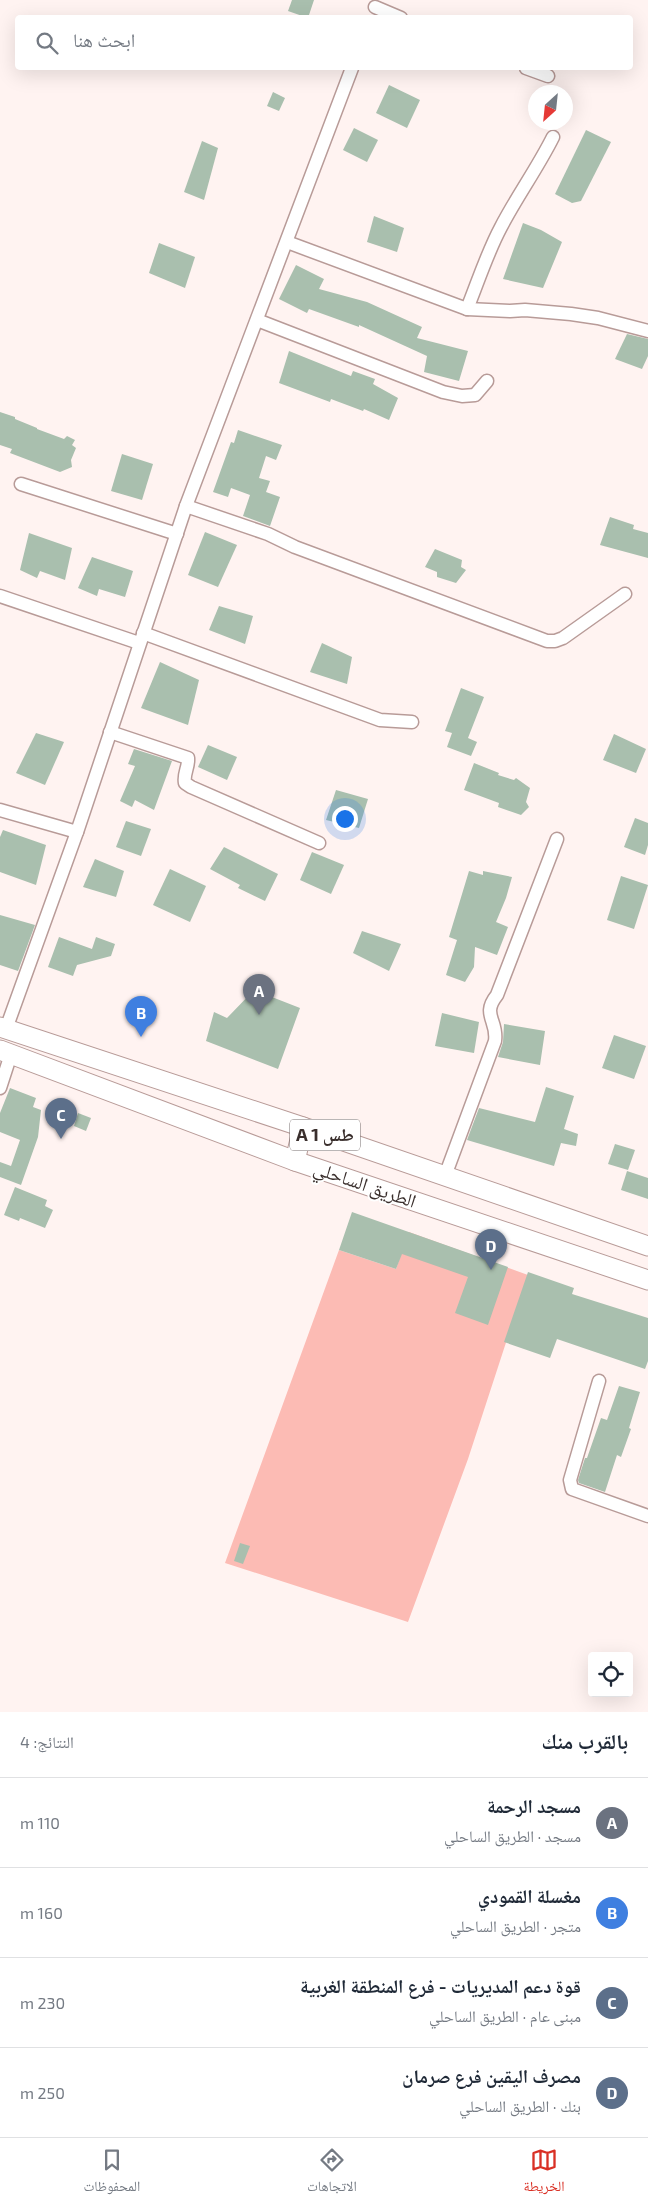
<!DOCTYPE html>
<html lang="ar">
<head>
<meta charset="utf-8">
<style>
  body { margin:0; font-family:"Exo 2","Noto Naskh Arabic",sans-serif; background:#f6f6f7; color:#1f2937; direction:rtl }
  .controls { position:absolute; right:15px; bottom:15px; display:grid; overflow:hidden; border-radius:5px; box-shadow:0 5px 20px #0002 }
  .controls button { width:45px; height:45px; display:grid; place-items:center; padding:0; border:0; border-bottom:1px solid #e0e1e3; background:#fff; color:#1f2937; font:25px sans-serif }
  .compass { position:absolute; left:528px; top:85px; width:45px; height:45px; border-radius:50%; background:#fff; box-shadow:0 5px 20px #0002; rotate:207deg }
  .you { position:absolute; left:344px; top:818px; width:18px; height:18px; margin:-12px; border:4px solid #fff; border-radius:50%; background:#1a73e8; box-shadow:0 0 0 8px #1a73e833 }
  .badge { display:grid; place-items:center; width:32px; height:32px; border-radius:50%; background:#d93025; color:#fff; font-size:16px; font-weight:700 }
  .pin { position:absolute; translate:-50% -41px; filter:drop-shadow(0 1px 2px #0008) }
  .pin::after { content:''; position:absolute; top:26px; width:18px; height:15px; background:inherit; clip-path:polygon(0 0,100% 0,50% 100%) }
  .list { margin:0; padding:0; list-style:none }
  h2 { display:flex; justify-content:space-between; align-items:center; height:65px; margin:0; padding:0 20px; font-size:21px }
  h2 small { font-size:16px; font-weight:400; color:#747a83 }
  .list li { display:grid; grid-template-columns:32px 1fr auto; gap:15px; align-items:center; box-sizing:border-box; height:90px; padding:0 20px; border-top:1px solid #e0e1e3 }
  .list b { display:block; font-size:19px; white-space:nowrap }
  .list p { margin:0; font-size:16px; white-space:nowrap; color:#747a83 }
  .list em { font-size:16px; font-style:normal; color:#747a83 }
  .icon { flex:none; width:28px; height:28px; fill:none; stroke:currentColor; stroke-width:2; stroke-linecap:round; stroke-linejoin:round }
  .map { position:relative; flex:none; width:648px; height:1712px; overflow:hidden; direction:ltr }
  .search { position:absolute; background:#fff; box-shadow:0 5px 20px #0002; left:15px; right:15px; top:15px; height:55px; display:flex; align-items:center; gap:12px; box-sizing:border-box; padding:0 18px; border-radius:5px; color:#747a83; font-size:19px }
  .sheet { height:425px; background:#fff }
  nav { display:flex; justify-content:space-around; align-items:center; box-sizing:border-box; height:70px; border-top:1px solid #e0e1e3; background:#fff; font-size:14px; color:#747a83 }
  nav a { display:grid; justify-items:center; gap:2px }
  nav .on { color:#d93025 }
  .map>svg:first-child { display:block }
  .park { fill:#fcbbb4 }
  .building { fill:#a9bfae }
  .lines { fill:none; stroke-linecap:round; stroke-linejoin:round }
  .minor-casing { stroke:#b89b98; stroke-width:15 }
  .highway-casing { stroke:#b89b98; stroke-width:21 }
  .minor { stroke:#fff; stroke-width:12 }
  .highway { stroke:#fff; stroke-width:19 }
  .labels { text-anchor:middle; stroke-width:4; stroke-linejoin:round; paint-order:stroke }
  .shield { fill:#fff; stroke:#756d6c; stroke-width:1 }
  .shield-label { font-size:18px; font-weight:bold; fill:#3a2f2d }
  .street-label { font-size:19px; fill:#3a2f2d; stroke:#fff }
</style>
</head>
<body>
<div class="map">
<svg width="648" height="1712" viewBox="0 0 648 1712">
  <rect width="100%" height="100%" fill="#fff3f1"/>
  <!-- park -->
  <path class="park" d="M409,1232L528,1275L468,1459L408,1622L225,1563L339,1250L396,1269Z"/>
  <!-- building -->
  <g class="building">
    <path d="M292,0H314L308,18L288,11Z"/>
    <path d="M389,85L420,100L407,128L376,113Z"/>
    <path d="M273,92L285,98L279,111L267,106Z"/>
    <path d="M354,128L378,140L367,162L343,150Z"/>
    <path d="M586,130L611,142L581,201L572,203L555,194Z"/>
    <path d="M202,141L218,148L204,200L184,192Z"/>
    <path d="M374,216L404,228L397,252L367,242Z"/>
    <path d="M523,223L541,230L562,242L543,288L503,279Z"/>
    <path d="M159,243L195,257L185,288L149,273Z"/>
    <path d="M296,265L324,279L319,289L367,302L422,327L417,338L468,351L459,381L424,372L427,356L359,325V327L309,309L307,313L279,299Z"/>
    <path d="M627,334L648,339V356L642,369L615,359Z"/>
    <path d="M289,351L351,376L353,371L375,379L373,384L398,398L389,420L364,409L363,411L331,399L330,402L279,383Z"/>
    <path d="M0,412L15,417V419L37,428V429L64,439L67,436L75,440L72,445L76,448L71,460L72,467L60,472L10,453L12,449L0,445Z"/>
    <path d="M238,430L282,445L276,460L266,456L259,478L270,481L266,492L280,497L270,526L243,516L250,495L231,488L228,497L213,492L231,442L234,443Z"/>
    <path d="M122,454L153,464L142,500L111,491Z"/>
    <path d="M610,517L634,525L633,529L648,533V558L600,545Z"/>
    <path d="M205,532L237,545L218,587L188,575Z"/>
    <path d="M29,533L72,548L65,580L40,571L37,578L20,570Z"/>
    <path d="M435,549L462,560L461,567L466,570L456,583L437,577V572L425,567Z"/>
    <path d="M92,557L133,571L125,597L99,589L97,596L78,588Z"/>
    <path d="M219,606L253,616L245,644L209,630Z"/>
    <path d="M322,643L352,657L347,684L310,672Z"/>
    <path d="M160,662L199,680L188,725L141,708Z"/>
    <path d="M461,688L484,697L468,738L477,742L471,756L447,747L452,733L445,731Z"/>
    <path d="M36,733L64,742L45,785L16,773Z"/>
    <path d="M614,734L646,749L636,773L603,760Z"/>
    <path d="M208,745L237,757L227,780L198,767Z"/>
    <path d="M134,749L172,761L154,810L135,800L132,807L120,801L135,766L128,764Z"/>
    <path d="M474,763L499,773L498,775L514,780L516,778L530,788L526,802L529,807L521,815L498,807L499,803L464,790Z"/>
    <path d="M336,790L368,799L359,828L326,820Z"/>
    <path d="M635,818L648,823V845L645,855L624,847Z"/>
    <path d="M126,821L151,829L141,856L116,847Z"/>
    <path d="M3,830L46,845L36,885L0,872V837Z"/>
    <path d="M224,847L278,874L265,901L238,888L240,885L210,869Z"/>
    <path d="M312,852L344,865L331,894L300,880Z"/>
    <path d="M95,859L124,871L116,897L83,887Z"/>
    <path d="M170,869L206,886L190,922L153,905Z"/>
    <path d="M469,871L483,875V871L512,877L506,898L496,922L508,927L497,955L475,947L474,967L465,982L446,975L457,940L449,937Z"/>
    <path d="M621,876L648,885L634,929L607,920Z"/>
    <path d="M0,915L35,925L18,971L0,965Z"/>
    <path d="M362,931L401,944L389,971L353,953Z"/>
    <path d="M59,937L92,949L96,937L115,944L111,956L77,965L73,976L48,967Z"/>
    <path d="M254,990L300,1008L278,1069L206,1041L214,1012L227,1018Z"/>
    <path d="M442,1013L479,1022L474,1053L435,1046Z"/>
    <path d="M504,1024L545,1031L540,1065L498,1057L503,1042Z"/>
    <path d="M614,1035L646,1046L634,1079L602,1068Z"/>
    <path d="M546,1087L574,1096L564,1129L578,1134L576,1146L561,1143L554,1166L467,1140L479,1108L535,1122Z"/>
    <path d="M10,1088L36,1098L33,1107L41,1110L38,1137L21,1185L0,1177V1162L11,1166L20,1140L0,1132V1113Z"/>
    <path d="M78,1113L91,1118L86,1131L74,1126Z"/>
    <path d="M615,1144L635,1150L628,1170L608,1164Z"/>
    <path d="M627,1171L648,1178V1199L621,1190Z"/>
    <path d="M15,1187L47,1200L45,1206L53,1210L45,1228L20,1218L19,1221L4,1215Z"/>
    <path d="M352,1212L508,1267L488,1325L455,1313L468,1277L402,1254L396,1269L339,1250Z"/>
    <path d="M528,1272L574,1288L572,1294L648,1318V1361L645,1369L557,1339L550,1358L504,1342Z"/>
    <path d="M619,1386L640,1392L629,1428L631,1429L621,1457L617,1455L605,1492L579,1483L578,1480L585,1458H587L601,1418L607,1420Z"/>
    <path d="M240,1543L250,1546L243,1564L234,1561Z"/>
  </g>
  <g class="lines">
    <!-- minor casing -->
    <g class="minor-casing">
      <g id="minor">
        <path d="M375,7L401,18"/>
        <path d="M526,68L548,76"/>
        <path d="M287,242L467,309L510,311L525,310L571,314L598,318L648,331"/>
        <path d="M467,309C478,282 487,253 501,227C517,196 537,169 553,137"/>
        <path d="M257,320L443,392L462,396L475,395L487,381"/>
        <path d="M21,484L177,534"/>
        <path d="M186,506L268,534L295,547L547,641H555L563,638L625,594"/>
        <path d="M0,596L139,643"/>
        <path d="M143,633L380,720L412,722"/>
        <path d="M110,732L188,758C189,767 183,774 185,783L191,787L319,843"/>
        <path d="M0,810L77,832"/>
        <path d="M6,1029L77,832L186,506L352,68"/>
        <path d="M0,1088L11,1054"/>
        <path d="M445,1176L495,1041C498,1020 481,1015 497,995L557,839"/>
        <path d="M599,1381L570,1480L572,1489L648,1516"/>
      </g>
    </g>
    <!-- highway casing -->
    <g class="highway-casing">
      <g id="highway">
        <path d="M0,1027L303,1127L648,1246"/>
        <path d="M0,1050L295,1161L648,1280"/>
        <path d="M295,1161L303,1127"/>
      </g>
    </g>
    <!-- minor -->
    <use href="#minor" class="minor"/>
    <!-- highway -->
    <use href="#highway" class="highway"/>
  </g>
  <g class="labels">
    <!-- shield labels -->
    <rect class="shield" x="290" y="1119.5" width="70" height="31" rx="4"/>
    <g class="shield-label">
      <text x="325" y="1141">A 1 طس</text>
    </g>
    <!-- street labels -->
    <g class="street-label">
      <text transform="translate(365 1184) rotate(19)" y="7">الطريق الساحلي</text>
    </g>
  </g>
</svg>
<div class="controls">
<button><svg class="icon" aria-label="locate" viewBox="0 0 24 24"><circle cx="12" cy="12" r="6"/><path d="M12 2v4M12 18v4M2 12h4M18 12h4"/></svg></button>
</div>
<svg class="compass" viewBox="-18 -18 36 36"><path d="M0-13l5 13h-10z" fill="#e53935"/><path d="M0 13l5-13h-10z" fill="#747a83"/></svg>
<div class="you"></div>
<div class="pin badge" style="left:259px;top:1015px;background:#6b7280">A</div>
<div class="pin badge" style="left:141px;top:1037px;background:#3f7fe0">B</div>
<div class="pin badge" style="left:61px;top:1139px;background:#5c6f8a">C</div>
<div class="pin badge" style="left:491px;top:1270px;background:#5c6f8a">D</div>
<div class="search"><svg class="icon" aria-label="search" viewBox="0 0 24 24"><circle cx="10" cy="10" r="6"/><path d="M15 15l6 6"/></svg>ابحث هنا</div>
</div>
<section class="sheet">
<h2>بالقرب منك<small>النتائج: 4</small></h2>
<ul class="list">
<li><span class="badge" style="background:#6b7280">A</span><div><b>مسجد الرحمة</b><p>مسجد · الطريق الساحلي</p></div><em>110 m</em></li>
<li><span class="badge" style="background:#3f7fe0">B</span><div><b>مغسلة القمودي</b><p>متجر · الطريق الساحلي</p></div><em>160 m</em></li>
<li><span class="badge" style="background:#5c6f8a">C</span><div><b>قوة دعم المديريات - فرع المنطقة الغربية</b><p>مبنى عام · الطريق الساحلي</p></div><em>230 m</em></li>
<li><span class="badge" style="background:#5c6f8a">D</span><div><b>مصرف اليقين فرع صرمان</b><p>بنك · الطريق الساحلي</p></div><em>250 m</em></li>
</ul>
</section>
<nav>
<a class="on"><svg class="icon" aria-label="map" viewBox="0 0 24 24"><path d="M3 6l6-2 6 2 6-2v14l-6 2-6-2-6 2zM9 4v14M15 6v14"/></svg>الخريطة</a>
<a><svg class="icon" aria-label="directions" viewBox="0 0 24 24"><path d="M12 3l9 9-9 9-9-9zM9 14v-3h6M13 9l2 2-2 2"/></svg>الاتجاهات</a>
<a><svg class="icon" aria-label="saved" viewBox="0 0 24 24"><path d="M7 4h10v16l-5-4-5 4z"/></svg>المحفوظات</a>
</nav>
</body>
</html>
